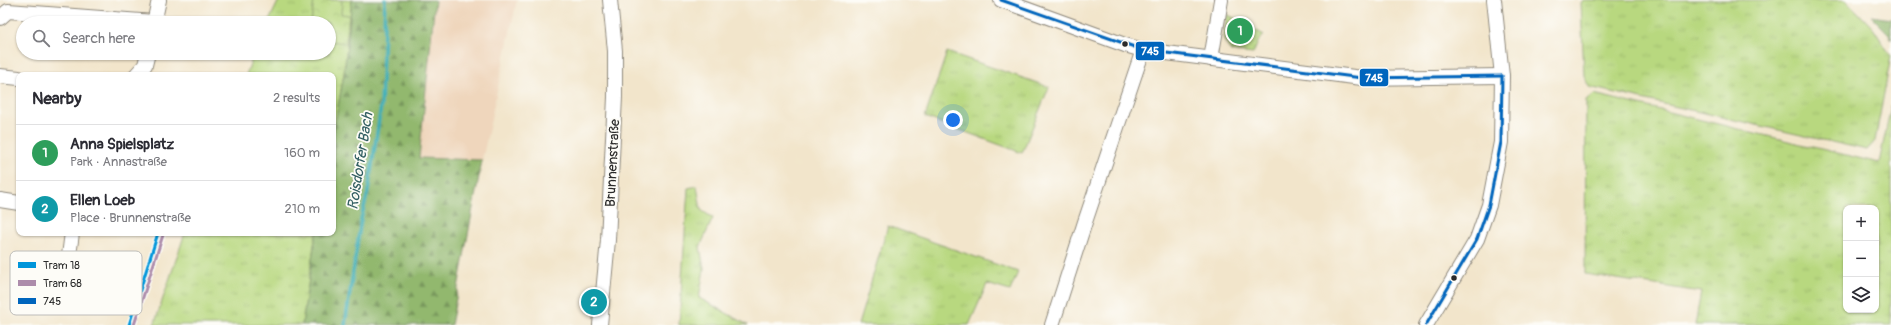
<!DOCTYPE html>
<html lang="en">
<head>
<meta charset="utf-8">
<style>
  body { margin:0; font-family:Pangolin,sans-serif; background:#f2f2f3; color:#2b2b33 }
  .controls { position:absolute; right:12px; bottom:12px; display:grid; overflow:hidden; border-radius:8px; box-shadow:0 1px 3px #0004 }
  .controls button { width:36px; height:36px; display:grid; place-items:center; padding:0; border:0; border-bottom:1px solid #e1e1e2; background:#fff; color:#2b2b33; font:20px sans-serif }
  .you { position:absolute; left:953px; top:120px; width:14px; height:14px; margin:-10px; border:3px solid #fff; border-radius:50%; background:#1a73e8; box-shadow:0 0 0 6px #1a73e833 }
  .badge { display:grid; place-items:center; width:26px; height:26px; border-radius:50%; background:#c8321e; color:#fff; font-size:13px; font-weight:700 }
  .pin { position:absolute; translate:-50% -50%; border:2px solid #fff; box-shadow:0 1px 4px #0006 }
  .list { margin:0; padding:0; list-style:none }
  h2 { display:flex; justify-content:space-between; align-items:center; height:52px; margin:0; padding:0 16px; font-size:17px }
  h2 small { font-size:13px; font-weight:400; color:#7c7c81 }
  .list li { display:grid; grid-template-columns:26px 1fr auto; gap:12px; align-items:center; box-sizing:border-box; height:56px; padding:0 16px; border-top:1px solid #e1e1e2 }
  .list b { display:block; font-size:15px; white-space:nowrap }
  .list p { margin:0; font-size:13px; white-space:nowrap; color:#7c7c81 }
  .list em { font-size:13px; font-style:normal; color:#7c7c81 }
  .icon { flex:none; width:22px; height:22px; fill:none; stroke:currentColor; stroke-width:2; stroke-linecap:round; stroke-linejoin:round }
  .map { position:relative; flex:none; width:1891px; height:325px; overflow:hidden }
  .search { position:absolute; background:#fff; box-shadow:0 1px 3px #0004; left:16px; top:16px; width:320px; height:44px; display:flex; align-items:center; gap:10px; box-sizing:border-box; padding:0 14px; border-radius:22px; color:#7c7c81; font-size:15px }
  .panel { position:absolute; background:#fff; box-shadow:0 1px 3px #0004; left:16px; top:72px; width:320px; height:164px; border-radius:8px }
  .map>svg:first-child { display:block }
  .built { fill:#efd6bc }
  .grass { fill:url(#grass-tufts); stroke:#728255; fill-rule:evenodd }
  .forest { fill:url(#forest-firs); stroke:#5e724c }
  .park { fill:url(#park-crowns); stroke:#728255 }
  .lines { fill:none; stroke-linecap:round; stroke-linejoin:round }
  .stream { stroke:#3eaeb8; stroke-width:3.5 }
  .minor-casing { stroke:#8e887b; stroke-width:16 }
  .minor { stroke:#fff; stroke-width:14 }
  .bus-1-casing { stroke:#fdfcf7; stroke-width:6 }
  .bus-1 { stroke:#0065bd; stroke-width:3 }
  .tram-1-casing { stroke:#fdfcf7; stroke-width:6 }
  .tram-2-casing { stroke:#fdfcf7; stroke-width:6 }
  .tram-1 { stroke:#0095da; stroke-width:3 }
  .tram-2 { stroke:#ad8cab; stroke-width:3 }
  .bus-dot { fill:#2b2b2b; stroke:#fdfcf7; stroke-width:1.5 }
  .labels { text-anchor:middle; stroke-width:3.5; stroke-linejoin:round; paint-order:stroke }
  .street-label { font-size:14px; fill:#2b2b2b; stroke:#fdfcf7 }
  .water-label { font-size:15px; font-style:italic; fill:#335f63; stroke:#fdfcf7 }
  .key { fill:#fdfcf7; stroke:#bebdba; stroke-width:1 }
  .key-label { font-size:11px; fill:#2b2b2b }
  .line-badge { stroke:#fdfcf7; stroke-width:1.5 }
  .badge-label { font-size:11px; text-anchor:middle; font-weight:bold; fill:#fff }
</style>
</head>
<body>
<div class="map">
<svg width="1891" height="325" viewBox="0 0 1891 325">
  <defs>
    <pattern id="grass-tufts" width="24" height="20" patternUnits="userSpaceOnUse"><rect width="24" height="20" fill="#b8d87f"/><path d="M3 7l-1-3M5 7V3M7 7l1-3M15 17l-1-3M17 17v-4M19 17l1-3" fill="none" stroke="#9eba6e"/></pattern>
    <pattern id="forest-firs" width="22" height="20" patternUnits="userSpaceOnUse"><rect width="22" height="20" fill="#92b86e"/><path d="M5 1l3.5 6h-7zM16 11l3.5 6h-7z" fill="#77965b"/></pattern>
    <pattern id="park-crowns" width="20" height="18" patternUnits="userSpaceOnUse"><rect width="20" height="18" fill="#b8d87f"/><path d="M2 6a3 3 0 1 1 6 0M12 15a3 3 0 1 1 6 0" fill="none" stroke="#9eba6e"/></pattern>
  </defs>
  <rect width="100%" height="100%" fill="#fdfcf7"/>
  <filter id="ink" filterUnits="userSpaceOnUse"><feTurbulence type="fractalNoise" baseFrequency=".025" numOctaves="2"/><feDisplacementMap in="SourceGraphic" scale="8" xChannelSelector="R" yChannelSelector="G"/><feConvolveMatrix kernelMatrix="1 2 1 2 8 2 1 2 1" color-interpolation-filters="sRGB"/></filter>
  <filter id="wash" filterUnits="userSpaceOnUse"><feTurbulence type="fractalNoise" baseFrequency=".012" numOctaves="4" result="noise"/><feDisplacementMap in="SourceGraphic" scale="16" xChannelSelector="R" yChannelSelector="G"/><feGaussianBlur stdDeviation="0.9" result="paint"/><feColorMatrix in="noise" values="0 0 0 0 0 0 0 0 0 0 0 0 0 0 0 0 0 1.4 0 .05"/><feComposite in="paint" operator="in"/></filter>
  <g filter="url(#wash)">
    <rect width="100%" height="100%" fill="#f2e5cb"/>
    <!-- built -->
    <path class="built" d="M435,0H517L482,160L419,158Z"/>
    <!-- grass -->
    <g class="grass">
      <path d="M279,0H352L344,74L333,134V75H246L254,53H329V23H268Z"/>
      <path d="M1583,0H1846L1873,28L1891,56L1875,141L1867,150L1589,87L1584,76L1581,3Z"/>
      <path d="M947,52L1049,87L1022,153L925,117Z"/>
      <path d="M1594,94L1879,163L1891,107V325H1695L1701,292L1585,274L1586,101ZM1846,208H1876V310H1846Z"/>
      <path d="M697,186L701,210L713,218L700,247L704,269L699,298L748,325H679L688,188Z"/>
      <path d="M888,226L1018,272L1010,291L987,284L969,325H858Z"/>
      <path d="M185,233H316L302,325H154Z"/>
    </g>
    <!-- forest -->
    <g class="forest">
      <path d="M352,0H435L419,158L482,160L451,325H302L316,233H333V134L344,74Z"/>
      <path d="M1871,16L1891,19V40L1889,34Z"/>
    </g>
    <!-- park -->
    <g class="park">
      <path d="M314,0H342L341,14L349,15L346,43L329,41V23H311Z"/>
      <path d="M1227,14L1264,35L1258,42L1253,54L1231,51L1224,40Z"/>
    </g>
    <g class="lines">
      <!-- stream -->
      <path class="stream" d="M345,325L361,219L368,192L381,106L385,0"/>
    </g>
  </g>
  <g filter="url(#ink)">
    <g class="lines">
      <!-- minor casing -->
      <g class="minor-casing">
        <g id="minor">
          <path d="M1001,0L1125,45L1143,50L1362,78L1502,76"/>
          <path d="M0,18L8,11L154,22"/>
          <path d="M154,23L159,0"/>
          <path d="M1211,59L1221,0"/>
          <path d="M136,75L145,65L148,53"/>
          <path d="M0,76L19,78"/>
          <path d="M0,200L19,203"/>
          <path d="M66,278L72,233"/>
          <path d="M600,325L608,240L615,97V51L610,0"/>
          <path d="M1052,325L1085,222L1143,50"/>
          <path d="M1426,325L1477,239L1489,205L1501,142L1502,76L1494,0"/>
        </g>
      </g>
      <!-- minor -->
      <use href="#minor" class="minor"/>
      <!-- bus-1 casing -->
      <g class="bus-1-casing">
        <g id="bus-1">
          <path d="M1001,0L1143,50L1362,78L1502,76"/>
          <path d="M1426,325L1477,239L1489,205L1501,142L1502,76"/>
        </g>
      </g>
      <!-- bus-1 -->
      <use href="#bus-1" class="bus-1"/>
      <!-- tram-1 casing -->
      <g class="tram-1-casing">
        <path id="tram-1" d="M129,325L158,233"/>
      </g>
      <!-- tram-2 casing -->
      <g class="tram-2-casing">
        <path id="tram-2" d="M134,325L163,235"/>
      </g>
      <!-- tram-1 -->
      <use href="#tram-1" class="tram-1"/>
      <!-- tram-2 -->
      <use href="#tram-2" class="tram-2"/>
    </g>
  </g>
  <!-- markers -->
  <g class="bus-dot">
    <circle cx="1125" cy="44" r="3.5"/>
    <circle cx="1454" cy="278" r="3.5"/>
  </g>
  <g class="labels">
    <!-- street labels -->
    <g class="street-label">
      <text transform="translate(612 163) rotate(-87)" y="5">Brunnenstraße</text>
    </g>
    <!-- water labels -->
    <g class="water-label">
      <text transform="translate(360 161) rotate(-81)" y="5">Roisdorfer Bach</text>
    </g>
  </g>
  <!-- legend -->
  <rect x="10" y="251" width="132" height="64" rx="6" class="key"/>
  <rect x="18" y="262" width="18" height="6" fill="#0095da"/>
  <rect x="18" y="280" width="18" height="6" fill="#ad8cab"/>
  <rect x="18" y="298" width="18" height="6" fill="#0065bd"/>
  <g class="key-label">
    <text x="43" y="269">Tram 18</text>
    <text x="43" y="287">Tram 68</text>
    <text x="43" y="305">745</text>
  </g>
  <g class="line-badge">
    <rect x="1135" y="41" width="30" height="20" rx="4" fill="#0065bd"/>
    <rect x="1359" y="68" width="30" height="19" rx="4" fill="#0065bd"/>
  </g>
  <g class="badge-label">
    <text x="1150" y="55">745</text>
    <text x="1374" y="82">745</text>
  </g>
</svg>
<div class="controls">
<button>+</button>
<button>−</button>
<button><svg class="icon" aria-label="layers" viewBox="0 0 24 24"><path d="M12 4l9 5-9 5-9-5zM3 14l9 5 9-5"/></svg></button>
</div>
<div class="you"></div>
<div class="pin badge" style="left:1240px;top:31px;background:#2e9e5b">1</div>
<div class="pin badge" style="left:594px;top:302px;background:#0f9aa8">2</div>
<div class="search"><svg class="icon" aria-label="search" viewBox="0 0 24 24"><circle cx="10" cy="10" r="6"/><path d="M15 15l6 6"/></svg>Search here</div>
<section class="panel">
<h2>Nearby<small>2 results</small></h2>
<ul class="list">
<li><span class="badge" style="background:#2e9e5b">1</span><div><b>Anna Spielsplatz</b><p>Park · Annastraße</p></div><em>160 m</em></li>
<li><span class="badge" style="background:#0f9aa8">2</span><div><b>Ellen Loeb</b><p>Place · Brunnenstraße</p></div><em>210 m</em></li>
</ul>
</section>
</div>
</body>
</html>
